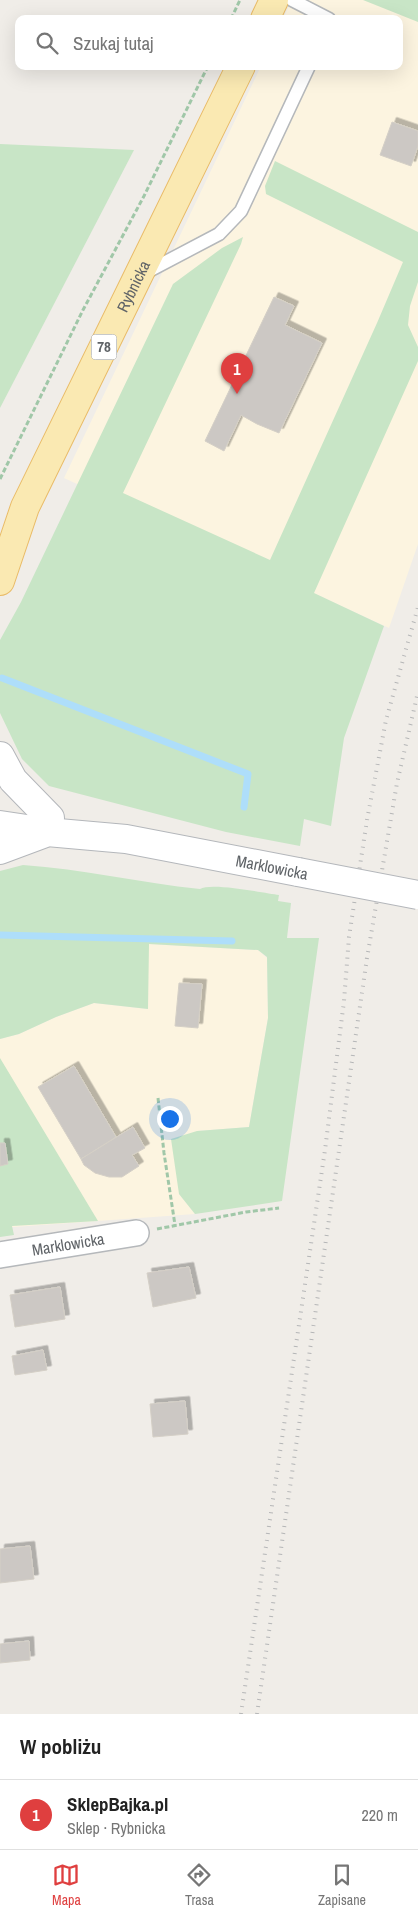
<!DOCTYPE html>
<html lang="pl">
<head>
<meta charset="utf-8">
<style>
  body { margin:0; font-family:"Archivo Narrow",sans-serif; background:#f2f2f2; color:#222 }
  .you { position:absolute; left:169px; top:1118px; width:18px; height:18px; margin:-12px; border:4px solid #fff; border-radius:50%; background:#1a73e8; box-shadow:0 0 0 8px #1a73e833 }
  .badge { display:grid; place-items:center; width:32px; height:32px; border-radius:50%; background:#df3f3f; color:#fff; font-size:16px; font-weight:700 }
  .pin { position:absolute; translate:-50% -41px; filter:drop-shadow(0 1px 2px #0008) }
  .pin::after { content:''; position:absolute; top:26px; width:18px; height:15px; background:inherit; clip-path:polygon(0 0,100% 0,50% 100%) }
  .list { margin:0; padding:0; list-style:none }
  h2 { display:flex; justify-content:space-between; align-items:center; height:65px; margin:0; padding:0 20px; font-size:21px }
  h2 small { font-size:16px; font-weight:400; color:#767676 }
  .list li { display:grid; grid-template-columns:32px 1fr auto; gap:15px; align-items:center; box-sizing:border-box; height:70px; padding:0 20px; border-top:1px solid #e0e0e0 }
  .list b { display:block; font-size:19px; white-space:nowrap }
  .list p { margin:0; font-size:16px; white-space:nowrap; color:#767676 }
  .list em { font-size:16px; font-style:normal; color:#767676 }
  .icon { flex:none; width:28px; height:28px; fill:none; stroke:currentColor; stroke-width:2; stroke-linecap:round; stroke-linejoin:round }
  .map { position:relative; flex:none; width:418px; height:1714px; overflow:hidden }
  .search { position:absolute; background:#fff; box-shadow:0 5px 20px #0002; left:15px; right:15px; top:15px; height:55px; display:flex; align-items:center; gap:12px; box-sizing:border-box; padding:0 18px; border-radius:10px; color:#767676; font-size:19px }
  .sheet { height:135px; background:#fff }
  nav { display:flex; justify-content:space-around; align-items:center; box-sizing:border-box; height:70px; border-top:1px solid #e0e0e0; background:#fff; font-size:14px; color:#767676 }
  nav a { display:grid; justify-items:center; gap:2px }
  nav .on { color:#df3f3f }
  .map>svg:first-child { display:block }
  .commercial { fill:#fcf4e0 }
  .green { fill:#c8e5c6 }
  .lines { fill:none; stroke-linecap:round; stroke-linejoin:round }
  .stream { stroke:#aedefa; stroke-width:7 }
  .building { fill:#ccc8c4; stroke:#d4cfc6; filter:url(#shadow) }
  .lane-casing { stroke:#b5b8bb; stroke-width:15 }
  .street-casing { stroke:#b5b8bb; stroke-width:28 }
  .secondary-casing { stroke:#b4b7bb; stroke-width:30 }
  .primary-casing { stroke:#e9bb67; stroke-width:30 }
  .path { stroke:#a0c7a8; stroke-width:3; stroke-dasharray:5 2.5; stroke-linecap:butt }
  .lane { stroke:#fff; stroke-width:12 }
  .street { stroke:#fff; stroke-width:25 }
  .secondary { stroke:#fff; stroke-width:28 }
  .primary { stroke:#fae9b2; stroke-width:28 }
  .rail { stroke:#b5b6b7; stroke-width:4; stroke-dasharray:1 6; stroke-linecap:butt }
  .secondary-bridge-casing { stroke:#b4b7bb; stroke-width:30; stroke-linecap:butt }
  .secondary-bridge { stroke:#fff; stroke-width:28 }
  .labels { text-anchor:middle; stroke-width:4; stroke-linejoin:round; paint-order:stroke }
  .shield { fill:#fff; stroke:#8f9295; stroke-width:1 }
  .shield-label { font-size:15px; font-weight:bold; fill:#5f6367 }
  .street-label { font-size:16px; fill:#5f6367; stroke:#fff }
</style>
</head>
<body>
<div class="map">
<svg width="418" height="1714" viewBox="0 0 418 1714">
  <defs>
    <filter id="shadow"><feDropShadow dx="4.5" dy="-4.5" stdDeviation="0" flood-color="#0004"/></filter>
  </defs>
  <rect width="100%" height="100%" fill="#f0ede8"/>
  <!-- commercial -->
  <g class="commercial">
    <path d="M292,0H377L418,16V544L389,628L64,478L261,66H399V19H283Z"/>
    <path d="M148,944L258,950L267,958L268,1018L249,1127L197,1131L179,1194L195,1214L0,1228V1039L19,1034L56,1017L94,1003L148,1009Z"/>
  </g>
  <!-- green -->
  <g class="green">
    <path d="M363,0H418V22Z"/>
    <path d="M0,144L134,150L0,408Z"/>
    <path d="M275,161L418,232V282L410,306L408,325L418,347V361L314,593L384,626L344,738L331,826L304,819L300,846L226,832L49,786L22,759L0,713V640L21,602L173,284L222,248L243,237L241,244L123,493L270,560L377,323L403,262L266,194L265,186Z"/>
    <path d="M23,865C82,869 141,883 200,889C211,882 264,893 279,895L278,901L291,903L287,938H319L282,1201L195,1214L179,1194L171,1139L197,1131L249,1127L268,1018L267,957L258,950L149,944L148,1009L94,1003L56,1017L19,1034L0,1039V871Z"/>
    <path d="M0,1058L98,1221L12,1226L14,1235L0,1237V1166L8,1164L5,1143H0Z"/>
  </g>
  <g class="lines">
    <!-- stream -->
    <g class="stream">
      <path d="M2,678L248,774L244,807"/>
      <path d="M0,935L232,941"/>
    </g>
  </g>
  <!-- building -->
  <g class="building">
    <path d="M392,122L418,131V146L411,166L380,155Z"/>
    <path d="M274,297L294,306L285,325L322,343L279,433L257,424L241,415L224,451L205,441Z"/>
    <path d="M179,983L202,984L198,1028L175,1026Z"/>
    <path d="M74,1066L116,1137L81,1159L38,1087Z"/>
    <path d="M133,1127L145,1148L132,1155L139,1166L122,1177H109L95,1173L84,1165L81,1159Z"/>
    <path d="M0,1143H5L8,1164L0,1166Z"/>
    <path d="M189,1267L196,1298L153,1307L147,1273Z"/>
    <path d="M60,1287L65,1319L15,1327L10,1295Z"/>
    <path d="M43,1350L47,1370L15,1375L12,1356Z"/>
    <path d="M185,1401L188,1434L153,1437L150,1404Z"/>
    <path d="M30,1546L34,1579L0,1583V1549Z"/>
    <path d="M29,1641L30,1660L0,1663V1644Z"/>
  </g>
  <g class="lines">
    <!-- lane casing -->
    <g class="lane-casing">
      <g id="lane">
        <path d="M292,0L329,19"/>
        <path d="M143,274L219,234L241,211L309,66"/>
      </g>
    </g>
    <!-- street casing -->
    <g class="street-casing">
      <g id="street">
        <path id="s1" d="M0,1255L136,1233"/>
      </g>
    </g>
    <!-- secondary casing -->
    <g class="secondary-casing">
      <g id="secondary">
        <path d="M0,756L13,780L50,818"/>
        <path d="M0,825L47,832L126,839L298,872"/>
        <path d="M0,850L43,834"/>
      </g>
    </g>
    <!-- primary casing -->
    <g class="primary-casing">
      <g id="primary">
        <path d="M265,19L274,0"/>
        <path id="s2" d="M0,581L25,507L241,66"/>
      </g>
    </g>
    <!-- path -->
    <g class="path">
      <path d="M231,19L240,0"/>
      <path d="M0,479L83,310L144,196L208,66"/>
      <path d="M158,1098L164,1153L175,1225"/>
      <path d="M157,1229L246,1212L279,1208"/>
    </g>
    <!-- lane -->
    <use href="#lane" class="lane"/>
    <!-- street -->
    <use href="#street" class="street"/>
    <!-- secondary -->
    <use href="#secondary" class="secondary"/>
    <!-- primary -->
    <use href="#primary" class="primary"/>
    <!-- rail -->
    <g class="rail">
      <path d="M241,1714L325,1150L344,1001L349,937L367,820L386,720L418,607"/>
      <path d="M257,1714L367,958L397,783L418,692"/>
    </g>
    <!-- secondary-bridge casing -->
    <g class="secondary-bridge-casing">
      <path id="secondary-bridge" d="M298,872L418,895"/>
    </g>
    <!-- secondary-bridge -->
    <use href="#secondary-bridge" class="secondary-bridge"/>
  </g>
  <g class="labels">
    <!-- shield labels -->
    <rect class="shield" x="91.5" y="334.5" width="25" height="25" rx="4"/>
    <g class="shield-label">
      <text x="104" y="352">78</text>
    </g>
    <!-- street labels -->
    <g class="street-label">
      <text dy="6" stroke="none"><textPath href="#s2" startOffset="324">Rybnicka</textPath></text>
      <text transform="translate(272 867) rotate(11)" y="6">Marklowicka</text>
      <text dy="6" stroke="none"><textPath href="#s1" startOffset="69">Marklowicka</textPath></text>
    </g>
  </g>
</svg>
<div class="you"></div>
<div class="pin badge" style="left:237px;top:394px">1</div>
<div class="search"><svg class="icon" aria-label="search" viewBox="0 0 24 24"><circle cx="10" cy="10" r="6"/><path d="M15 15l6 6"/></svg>Szukaj tutaj</div>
</div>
<section class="sheet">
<h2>W pobliżu<small></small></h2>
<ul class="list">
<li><span class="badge">1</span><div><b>SklepBajka.pl</b><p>Sklep · Rybnicka</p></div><em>220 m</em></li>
</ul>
</section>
<nav>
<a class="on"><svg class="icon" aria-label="map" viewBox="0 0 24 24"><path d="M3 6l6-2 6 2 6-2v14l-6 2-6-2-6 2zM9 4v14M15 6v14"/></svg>Mapa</a>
<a><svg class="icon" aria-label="directions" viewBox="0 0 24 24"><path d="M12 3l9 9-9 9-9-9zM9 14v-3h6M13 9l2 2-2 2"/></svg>Trasa</a>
<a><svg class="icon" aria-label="saved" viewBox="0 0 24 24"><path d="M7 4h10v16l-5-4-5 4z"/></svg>Zapisane</a>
</nav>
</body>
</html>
